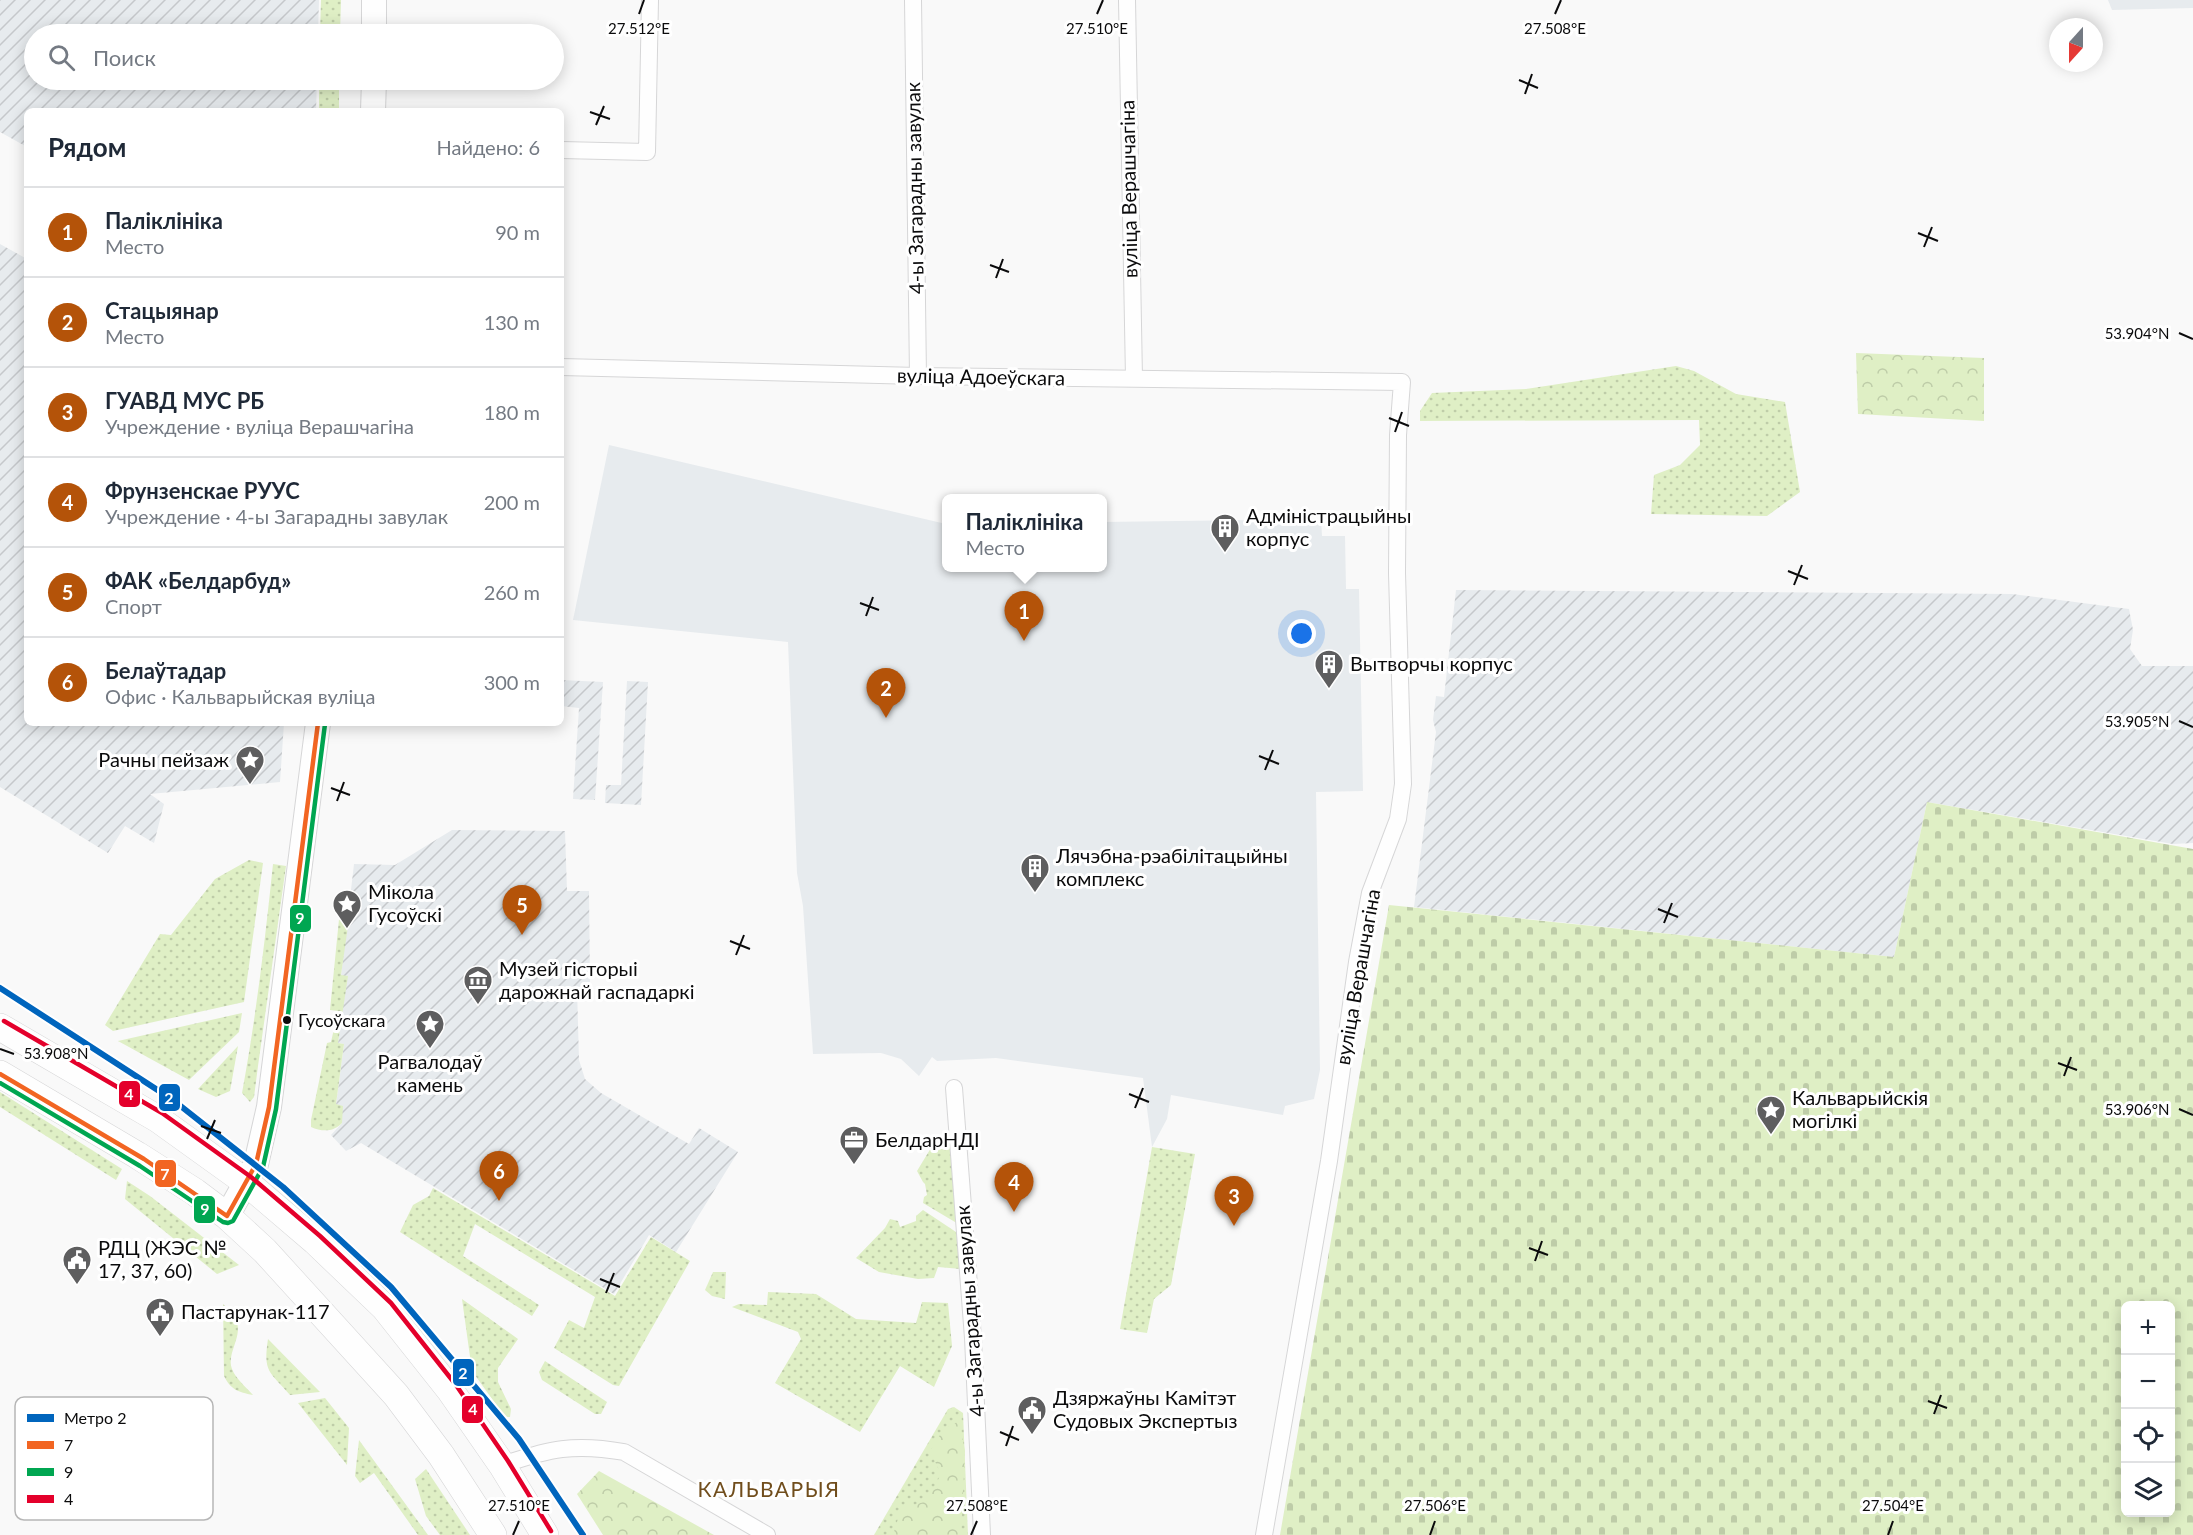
<!DOCTYPE html>
<html lang="ru">
<head>
<meta charset="utf-8">
<style>
  body { margin:0; font-family:Lato,sans-serif; background:#f2f2f3; color:#1f2937 }
  .controls { position:absolute; right:18px; bottom:18px; display:grid; overflow:hidden; border-radius:9px; box-shadow:0 3px 15px #0003 }
  .controls button { width:54px; height:54px; display:grid; place-items:center; padding:0; border:0; border-bottom:2px solid #e0e1e3; background:#fff; color:#1f2937; font:30px sans-serif }
  .compass { position:absolute; left:2049px; top:18px; width:54px; height:54px; border-radius:50%; background:#fff; box-shadow:0 3px 15px #0003; rotate:201deg }
  .you { position:absolute; left:1302px; top:634px; width:21px; height:21px; margin:-15px; border:4px solid #fff; border-radius:50%; background:#1a73e8; box-shadow:0 0 0 9px #1a73e833 }
  .badge { display:grid; place-items:center; width:39px; height:39px; border-radius:50%; background:#b45309; color:#fff; font-size:20px; font-weight:700 }
  .pin { position:absolute; translate:-50% -50px; filter:drop-shadow(0 2px 3px #0008) }
  .pin::after { content:''; position:absolute; top:32px; width:21px; height:18px; background:inherit; clip-path:polygon(0 0,100% 0,50% 100%) }
  .popup { position:absolute; left:942px; top:494px; width:165px; height:78px; box-sizing:border-box; display:grid; place-content:center; border-radius:9px; background:#fff; filter:drop-shadow(0 2px 4px #0005); font-size:20px; white-space:nowrap; color:#747a83 }
  .popup b { font-size:22px; color:#1f2937 }
  .popup::after { content:''; position:absolute; left:50%; top:100%; margin-left:-12px; border:12px solid transparent; border-top-color:#fff }
  .list { margin:0; padding:0; list-style:none }
  h2 { display:flex; justify-content:space-between; align-items:center; height:78px; margin:0; padding:0 24px; font-size:26px }
  h2 small { font-size:20px; font-weight:400; color:#747a83 }
  .list li { display:grid; grid-template-columns:39px 1fr auto; gap:18px; align-items:center; box-sizing:border-box; height:90px; padding:0 24px; border-top:2px solid #e0e1e3 }
  .list b { display:block; font-size:22px; white-space:nowrap }
  .list p { margin:0; font-size:20px; white-space:nowrap; color:#747a83 }
  .list em { font-size:20px; font-style:normal; color:#747a83 }
  .icon { flex:none; width:33px; height:33px; fill:none; stroke:currentColor; stroke-width:2; stroke-linecap:round; stroke-linejoin:round }
  .map { position:relative; flex:none; width:2193px; height:1535px; overflow:hidden }
  .search { position:absolute; background:#fff; box-shadow:0 3px 15px #0003; left:24px; top:24px; width:540px; height:66px; display:flex; align-items:center; gap:15px; box-sizing:border-box; padding:0 21px; border-radius:33px; color:#747a83; font-size:22px }
  .panel { position:absolute; background:#fff; box-shadow:0 3px 15px #0003; left:24px; top:108px; width:540px; height:618px; border-radius:9px }
  .map>svg:first-child { display:block }
  .built { fill:#e7ebee }
  .industrial { fill:url(#industrial-furrows) }
  .grass { fill:url(#grass-dots) }
  .forest { fill:url(#forest-crowns) }
  .cemetery { fill:url(#cemetery-stones); fill-rule:evenodd }
  .lines { fill:none; stroke-linecap:round; stroke-linejoin:round }
  .street-casing { stroke:#d6d6d7; stroke-width:18 }
  .secondary-casing { stroke:#d6d6d7; stroke-width:26 }
  .primary-casing { stroke:#d6d6d7; stroke-width:28 }
  .street { stroke:#fefefe; stroke-width:16 }
  .secondary { stroke:#fefefe; stroke-width:24 }
  .primary { stroke:#fefefe; stroke-width:27 }
  .bus-1-casing { stroke:#fff; stroke-width:9 }
  .bus-2-casing { stroke:#fff; stroke-width:9 }
  .bus-3-casing { stroke:#fff; stroke-width:9 }
  .bus-1 { stroke:#f26522; stroke-width:4.5 }
  .bus-2 { stroke:#00a651; stroke-width:4.5 }
  .bus-3 { stroke:#e4002b; stroke-width:4.5 }
  .metro-1-casing { stroke:#fff; stroke-width:10 }
  .metro-1 { stroke:#0065bd; stroke-width:6 }
  .ticks { fill:none; stroke:#0b0b0c; stroke-width:2 }
  .bus-dot { fill:#0b0b0c; stroke:#fff; stroke-width:2 }
  .labels { text-anchor:middle; stroke-width:6; stroke-linejoin:round; paint-order:stroke }
  .bus-label { font-size:18px; fill:#0b0b0c; stroke:#fff; text-anchor:start }
  .street-label { font-size:20px; fill:#0b0b0c; stroke:#fff }
  .poi-label { font-size:20px; fill:#0b0b0c; stroke:#fff; text-anchor:start }
  .neighbourhood-label { font-size:21px; letter-spacing:1.5px; fill:#714e1d; stroke:#fff }
  .key { fill:#fff; stroke:#b6b6b6; stroke-width:1.5 }
  .key-label { font-size:16px; fill:#0b0b0c }
  .ticks-label { font-size:15px; text-anchor:middle; fill:#0b0b0c; stroke:#fff; stroke-width:6; stroke-linejoin:round; paint-order:stroke }
  .line-badge { stroke:#fff; stroke-width:2 }
  .badge-label { font-size:16px; text-anchor:middle; font-weight:bold; fill:#fff }
</style>
</head>
<body>
<div class="map">
<svg width="2193" height="1535" viewBox="0 0 2193 1535">
  <defs>
    <pattern id="industrial-furrows" width="10" height="10" patternUnits="userSpaceOnUse" patternTransform="scale(1.5)"><rect width="10" height="10" fill="#e7ebee"/><path d="M-1 1l2-2M0 10L10 0M9 11l2-2" fill="none" stroke="#c5c8cb"/></pattern>
    <pattern id="grass-dots" width="8" height="8" patternUnits="userSpaceOnUse" patternTransform="scale(1.5)"><rect width="8" height="8" fill="#dfefc5"/><path d="M2 2h.1M6 6h.1" fill="none" stroke="#becca8" stroke-width="1.8" stroke-linecap="round"/></pattern>
    <pattern id="forest-crowns" width="20" height="18" patternUnits="userSpaceOnUse" patternTransform="scale(1.5)"><rect width="20" height="18" fill="#dfefc5"/><path d="M2 6a3 3 0 1 1 6 0M12 15a3 3 0 1 1 6 0" fill="none" stroke="#becca8"/></pattern>
    <pattern id="cemetery-stones" width="16" height="16" patternUnits="userSpaceOnUse" patternTransform="scale(1.5)"><rect width="16" height="16" fill="#dfefc5"/><path d="M2 7V4a2 2 0 0 1 4 0v3zM10 15v-3a2 2 0 0 1 4 0v3z" fill="#becca8"/></pattern>
  </defs>
  <rect width="100%" height="100%" fill="#f9f9f9"/>
  <!-- built -->
  <g class="built">
    <path d="M2108,0H2193V8L2112,10Z"/>
    <path d="M609,445L946,524V568H1102V522L1321,519L1322,536H1345L1346,589H1359L1363,791L1316,792L1320,1070L1314,1099L1285,1106L1283,1115L1171,1095L1167,1119L1152,1147L1143,1078L996,1058L937,1061L932,1057L919,1076L901,1059L881,1053L813,1054L803,906L797,873L788,642L573,620Z"/>
  </g>
  <!-- industrial -->
  <g class="industrial">
    <path d="M0,0H319L318,34H34V80H317L316,111H27V147L0,132Z"/>
    <path d="M0,244L27,259V723H284L280,782L150,794L164,804L154,843L125,826L108,853L0,787Z"/>
    <path d="M1456,590L2012,594L2129,609L2133,630L2130,649L2142,666H2193V843L2173,844L1927,802L1894,957L1414,907L1436,732L1433,720L1436,696L1444,697Z"/>
    <path d="M561,680L603,682L595,800L573,799L579,708L561,706Z"/>
    <path d="M627,681L648,682L641,805L605,803L606,785H621Z"/>
    <path d="M452,830L565,831L567,891H589L590,987L577,988L579,1060L585,1079L601,1093L689,1144L699,1128L738,1152L676,1252L649,1235L614,1294L361,1143L346,1151L331,1135L342,1123L336,1105L344,1044L338,1043L347,977L341,976L354,864L395,865Z"/>
  </g>
  <!-- grass -->
  <g class="grass">
    <path d="M321,0H341L340,34H320Z"/>
    <rect x="319" y="80" width="20" height="31"/>
    <path d="M1676,366L1694,371L1736,394L1785,402L1800,492L1767,516L1651,514L1654,475L1680,465L1700,445L1699,420L1420,421V411L1432,393L1526,389Z"/>
    <path d="M249,860L263,863L244,1002L113,1031L105,1025L160,934L171,935L215,879Z"/>
    <path d="M273,864L286,866L258,1066L254,1097L250,1102L242,1093C256,1017 265,941 273,864Z"/>
    <path d="M339,919H349L341,975L348,976L338,1043L344,1044L336,1104L343,1106L342,1123C334,1132 322,1132 311,1127V1120L327,1043L331,1042L338,1011L330,1010Z"/>
    <path d="M242,1013L239,1032L189,1080L118,1041Z"/>
    <path d="M238,1046L230,1091L216,1097L198,1089Z"/>
    <path d="M0,1092L122,1169L116,1180L0,1107Z"/>
    <path d="M944,1136L949,1138L952,1143L960,1225L923,1203L924,1197L927,1195L925,1184L923,1182L917,1171L937,1138Z"/>
    <path d="M1152,1147L1195,1154L1171,1285L1154,1299L1147,1333L1120,1329Z"/>
    <path d="M127,1181L150,1196L239,1265L217,1274L125,1199Z"/>
    <path d="M433,1188L615,1296L651,1237L690,1261L619,1386L613,1385L554,1348L569,1320L584,1328L595,1297L475,1224L463,1256L539,1305L532,1316L400,1232L413,1205L429,1196Z"/>
    <path d="M923,1210L959,1234L961,1269L938,1267L934,1278L918,1279L879,1272L856,1258L885,1228L890,1219L898,1221L900,1227L916,1221V1216Z"/>
    <path d="M713,1272H726L725,1299L712,1296L705,1290Z"/>
    <path d="M768,1292L816,1294L856,1319L916,1323L922,1302L948,1303L952,1346L934,1387L900,1366L860,1432L775,1383L801,1339L798,1332L732,1307L739,1304L767,1305Z"/>
    <path d="M462,1299L518,1339L498,1368V1382L511,1409L510,1417H505L472,1371Z"/>
    <path d="M223,1304C227,1308 232,1313 235,1318C245,1335 226,1352 232,1369C236,1379 246,1387 253,1395C238,1392 231,1390 224,1376Z"/>
    <path d="M268,1339L320,1392L290,1395C269,1371 263,1372 268,1339Z"/>
    <path d="M545,1361L607,1402L601,1414H595L542,1380L539,1372Z"/>
    <path d="M325,1398L349,1428L347,1465L298,1403Z"/>
    <path d="M954,1407L963,1413L968,1535H874L948,1409Z"/>
    <path d="M359,1440L428,1535H418L374,1473L360,1483L355,1476Z"/>
    <path d="M426,1469L470,1535H440L426,1516L415,1479Z"/>
  </g>
  <!-- forest -->
  <g class="forest">
    <path d="M1856,353L1984,358V421L1858,414Z"/>
    <path d="M959,1421L965,1451L961,1535H893L901,1509L927,1501L941,1474L930,1451L943,1430Z"/>
    <path d="M599,1471L714,1535H603L577,1494Z"/>
  </g>
  <!-- cemetery -->
  <path class="cemetery" d="M1927,802L2193,849V1535H1280L1389,905L1894,957ZM2126,1306H2170V1512H2126Z"/>
  <g class="lines">
    <!-- street casing -->
    <g class="street-casing">
      <g id="street">
        <path d="M913,0L918,376"/>
        <path d="M1127,0L1134,378"/>
        <path d="M561,150L647,152L650,0"/>
        <path d="M561,367L918,376L1402,382L1398,435L1397,573L1403,784L1398,819L1370,893L1357,962L1329,1161L1264,1535"/>
        <path d="M954,1088L973,1338L982,1535"/>
        <path d="M502,1465C549,1449 574,1443 624,1452L767,1535"/>
      </g>
    </g>
    <!-- secondary casing -->
    <g class="secondary-casing">
      <g id="secondary">
        <path d="M374,34V0"/>
        <path d="M373,111L374,80"/>
        <path d="M227,1216L256,1164L269,1107L318,723"/>
      </g>
    </g>
    <!-- primary casing -->
    <g class="primary-casing">
      <g id="primary">
        <path d="M0,1027L158,1119L247,1183L315,1241L385,1308L450,1390L502,1465L545,1535"/>
        <path d="M0,1074L137,1155L195,1192L227,1216L265,1251L396,1395L441,1455L493,1535"/>
      </g>
    </g>
    <!-- street -->
    <use href="#street" class="street"/>
    <!-- secondary -->
    <use href="#secondary" class="secondary"/>
    <!-- primary -->
    <use href="#primary" class="primary"/>
    <!-- bus-1 casing -->
    <g class="bus-1-casing">
      <path id="bus-1" d="M0,1074L144,1159L227,1216L256,1164L269,1107L318,723"/>
    </g>
    <!-- bus-2 casing -->
    <g class="bus-2-casing">
      <path id="bus-2" d="M0,1083L140,1166L223,1222L228,1223L233,1221L263,1167L276,1109L325,724"/>
    </g>
    <!-- bus-3 casing -->
    <g class="bus-3-casing">
      <path id="bus-3" d="M4,1021L162,1113L251,1177L320,1236L391,1303L456,1385L508,1461L551,1531"/>
    </g>
    <!-- bus-1 -->
    <use href="#bus-1" class="bus-1"/>
    <!-- bus-2 -->
    <use href="#bus-2" class="bus-2"/>
    <!-- bus-3 -->
    <use href="#bus-3" class="bus-3"/>
    <!-- metro-1 casing -->
    <g class="metro-1-casing">
      <path id="metro-1" d="M0,988L173,1100L283,1187L391,1287L519,1439L583,1535"/>
    </g>
    <!-- metro-1 -->
    <use href="#metro-1" class="metro-1"/>
  </g>
  <!-- ticks -->
  <path class="ticks" d="M639,14L644,0M1097,14L1103,0M1555,14L1561,0M1519,80L1538,88M1525,94L1532,74M590,112L610,119M596,125L604,106M1918,233L1938,241M1924,247L1932,227M990,265L1009,272M996,278L1003,259M2179,333L2193,339M1389,418L1409,426M1395,432L1402,412M1788,571L1808,579M1794,585L1802,565M860,603L879,610M866,616L873,597M2179,721L2193,727M1259,756L1279,764M1265,770L1273,750M331,788L350,795M337,801L344,782M1658,909L1678,917M1664,923L1672,903M730,941L750,949M736,955L744,935M0,1049L14,1054M2058,1063L2077,1070M2064,1076L2071,1057M1129,1094L1149,1102M1135,1108L1143,1088M2179,1109L2193,1115M201,1126L221,1133M207,1139L215,1120M1529,1248L1548,1255M1535,1261L1542,1241M600,1279L620,1287M606,1293L614,1273M1928,1401L1947,1408M1934,1414L1941,1395M1000,1432L1019,1440M1006,1446L1013,1426M513,1535L519,1521M971,1535L977,1521M1430,1535L1435,1521M1888,1535L1893,1521"/>
  <!-- icons -->
  <defs>
    <g id="building-pin" transform="scale(1.5)"><path d="M0 17L-7.5 6A9.5 9.5 0 1 1 7.5 6Z" fill="#5e5e5f" stroke="#fff"/><path d="M-4-6H4V6H1V3H-1V6H-4ZM-2.5-4.3h1.7v1.8h-1.7ZM.8-4.3h1.7v1.8H.8ZM-2.5-1h1.7V.8h-1.7ZM.8-1h1.7V.8H.8Z" fill="#fff"/></g>
    <g id="sight-pin" transform="scale(1.5)"><path d="M0 17L-7.5 6A9.5 9.5 0 1 1 7.5 6Z" fill="#5e5e5f" stroke="#fff"/><path d="M0-6L1.8-2.2L6-1.7L2.9 1.2L3.7 5.4L0 3.3L-3.7 5.4L-2.9 1.2L-6-1.7L-1.8-2.2Z" fill="#fff"/></g>
    <g id="museum-pin" transform="scale(1.5)"><path d="M0 17L-7.5 6A9.5 9.5 0 1 1 7.5 6Z" fill="#5e5e5f" stroke="#fff"/><path d="M0-6L6-3V-2H-6V-3ZM-5-1h2V3h-2ZM-1-1h2V3h-2ZM3-1h2V3H3ZM-6 4H6V6H-6Z" fill="#fff"/></g>
    <g id="office-pin" transform="scale(1.5)"><path d="M0 17L-7.5 6A9.5 9.5 0 1 1 7.5 6Z" fill="#5e5e5f" stroke="#fff"/><path d="M-6-3h4V-5.5h4V-3h4V5H-6ZM-1-4.5V-3h2v-1.5ZM-6 0V1H6V0Z" fill="#fff"/></g>
    <g id="civic-pin" transform="scale(1.5)"><path d="M0 17L-7.5 6A9.5 9.5 0 1 1 7.5 6Z" fill="#5e5e5f" stroke="#fff"/><path d="M-.6-6.5H3V-4.5H.6V-3L4-1V1h2V6H-6V1h2V-1L-.6-3ZM-1.2 2.5V6h2.4V2.5Z" fill="#fff"/></g>
  </defs>
  <g fill-rule="evenodd">
    <use href="#building-pin" x="1225" y="528"/>
    <use href="#building-pin" x="1329" y="664"/>
    <use href="#sight-pin" x="250" y="760"/>
    <use href="#building-pin" x="1035" y="868"/>
    <use href="#sight-pin" x="347" y="904"/>
    <use href="#museum-pin" x="478" y="980"/>
    <use href="#sight-pin" x="430" y="1024"/>
    <use href="#sight-pin" x="1771" y="1110"/>
    <use href="#office-pin" x="854" y="1140"/>
    <use href="#civic-pin" x="77" y="1260"/>
    <use href="#civic-pin" x="160" y="1312"/>
    <use href="#civic-pin" x="1032" y="1410"/>
  </g>
  <!-- markers -->
  <circle class="bus-dot" cx="287" cy="1020" r="5"/>
  <g class="labels">
    <!-- bus labels -->
    <g class="bus-label">
      <text x="298" y="1027">Гусоўскага</text>
    </g>
    <!-- street labels -->
    <g class="street-label">
      <text transform="translate(915 188) rotate(-91)" y="7">4-ы Загарадны завулак</text>
      <text transform="translate(1129 189) rotate(-91)" y="7">вуліца Верашчагіна</text>
      <text transform="translate(981 377) rotate(1)" y="7">вуліца Адоеўскага</text>
      <text transform="translate(1358 977) rotate(-80)" y="7">вуліца Верашчагіна</text>
      <text transform="translate(970 1311) rotate(-94)" y="7">4-ы Загарадны завулак</text>
    </g>
    <!-- poi labels -->
    <g class="poi-label">
      <text x="1246" y="523">Адміністрацыйны<tspan x="1246" dy="23">корпус</tspan></text>
      <text x="1350" y="671">Вытворчы корпус</text>
      <text x="229" y="767" text-anchor="end">Рачны пейзаж</text>
      <text x="1056" y="863">Лячэбна-рэабілітацыйны<tspan x="1056" dy="23">комплекс</tspan></text>
      <text x="368" y="899">Мікола<tspan x="368" dy="23">Гусоўскі</tspan></text>
      <text x="499" y="976">Музей гісторыі<tspan x="499" dy="23">дарожнай гаспадаркі</tspan></text>
      <text x="430" y="1069" text-anchor="middle">Рагвалодаў<tspan x="430" dy="23">камень</tspan></text>
      <text x="1792" y="1105">Кальварыйскія<tspan x="1792" dy="23">могілкі</tspan></text>
      <text x="875" y="1147">БелдарНДI</text>
      <text x="98" y="1255">РДЦ (ЖЭС №<tspan x="98" dy="23">17, 37, 60)</tspan></text>
      <text x="181" y="1319">Пастарунак-117</text>
      <text x="1053" y="1405">Дзяржаўны Камітэт<tspan x="1053" dy="23">Судовых Экспертыз</tspan></text>
    </g>
    <!-- neighbourhood labels -->
    <g class="neighbourhood-label">
      <text x="769" y="1497">КАЛЬВАРЫЯ</text>
    </g>
  </g>
  <!-- legend -->
  <rect x="15" y="1397" width="198" height="123" rx="9" class="key"/>
  <rect x="27" y="1414" width="27" height="8" fill="#0065bd"/>
  <rect x="27" y="1441" width="27" height="8" fill="#f26522"/>
  <rect x="27" y="1468" width="27" height="8" fill="#00a651"/>
  <rect x="27" y="1495" width="27" height="8" fill="#e4002b"/>
  <g class="key-label">
    <text x="64" y="1424">Метро 2</text>
    <text x="64" y="1451">7</text>
    <text x="64" y="1478">9</text>
    <text x="64" y="1505">4</text>
  </g>
  <g class="ticks-label">
    <text x="639" y="34">27.512°E</text>
    <text x="1097" y="34">27.510°E</text>
    <text x="1555" y="34">27.508°E</text>
    <text x="2137" y="339">53.904°N</text>
    <text x="2137" y="727">53.905°N</text>
    <text x="56" y="1059">53.908°N</text>
    <text x="2137" y="1115">53.906°N</text>
    <text x="519" y="1511">27.510°E</text>
    <text x="977" y="1511">27.508°E</text>
    <text x="1435" y="1511">27.506°E</text>
    <text x="1893" y="1511">27.504°E</text>
  </g>
  <g class="line-badge">
    <rect x="289" y="904" width="23" height="29" rx="6" fill="#00a651"/>
    <rect x="118" y="1080" width="23" height="28" rx="6" fill="#e4002b"/>
    <rect x="158" y="1083" width="23" height="29" rx="6" fill="#0065bd"/>
    <rect x="154" y="1159" width="23" height="29" rx="6" fill="#f26522"/>
    <rect x="193" y="1195" width="23" height="29" rx="6" fill="#00a651"/>
    <rect x="452" y="1358" width="23" height="29" rx="6" fill="#0065bd"/>
    <rect x="461" y="1395" width="23" height="29" rx="6" fill="#e4002b"/>
  </g>
  <g class="badge-label">
    <text x="300" y="924">9</text>
    <text x="129" y="1100">4</text>
    <text x="169" y="1104">2</text>
    <text x="165" y="1180">7</text>
    <text x="205" y="1215">9</text>
    <text x="463" y="1379">2</text>
    <text x="473" y="1415">4</text>
  </g>
</svg>
<div class="controls">
<button>+</button>
<button>−</button>
<button><svg class="icon" aria-label="locate" viewBox="0 0 24 24"><circle cx="12" cy="12" r="6"/><path d="M12 2v4M12 18v4M2 12h4M18 12h4"/></svg></button>
<button><svg class="icon" aria-label="layers" viewBox="0 0 24 24"><path d="M12 4l9 5-9 5-9-5zM3 14l9 5 9-5"/></svg></button>
</div>
<svg class="compass" viewBox="-18 -18 36 36"><path d="M0-13l5 13h-10z" fill="#e53935"/><path d="M0 13l5-13h-10z" fill="#747a83"/></svg>
<div class="you"></div>
<div class="pin badge" style="left:1024px;top:641px">1</div>
<div class="popup"><b>Паліклініка</b>Место</div>
<div class="pin badge" style="left:886px;top:718px">2</div>
<div class="pin badge" style="left:1234px;top:1226px">3</div>
<div class="pin badge" style="left:1014px;top:1212px">4</div>
<div class="pin badge" style="left:522px;top:935px">5</div>
<div class="pin badge" style="left:499px;top:1201px">6</div>
<div class="search"><svg class="icon" aria-label="search" viewBox="0 0 24 24"><circle cx="10" cy="10" r="6"/><path d="M15 15l6 6"/></svg>Поиск</div>
<section class="panel">
<h2>Рядом<small>Найдено: 6</small></h2>
<ul class="list">
<li><span class="badge">1</span><div><b>Паліклініка</b><p>Место</p></div><em>90 m</em></li>
<li><span class="badge">2</span><div><b>Стацыянар</b><p>Место</p></div><em>130 m</em></li>
<li><span class="badge">3</span><div><b>ГУАВД МУС РБ</b><p>Учреждение · вуліца Верашчагіна</p></div><em>180 m</em></li>
<li><span class="badge">4</span><div><b>Фрунзенскае РУУС</b><p>Учреждение · 4-ы Загарадны завулак</p></div><em>200 m</em></li>
<li><span class="badge">5</span><div><b>ФАК «Белдарбуд»</b><p>Спорт</p></div><em>260 m</em></li>
<li><span class="badge">6</span><div><b>Белаўтадар</b><p>Офис · Кальварыйская вуліца</p></div><em>300 m</em></li>
</ul>
</section>
</div>
</body>
</html>
